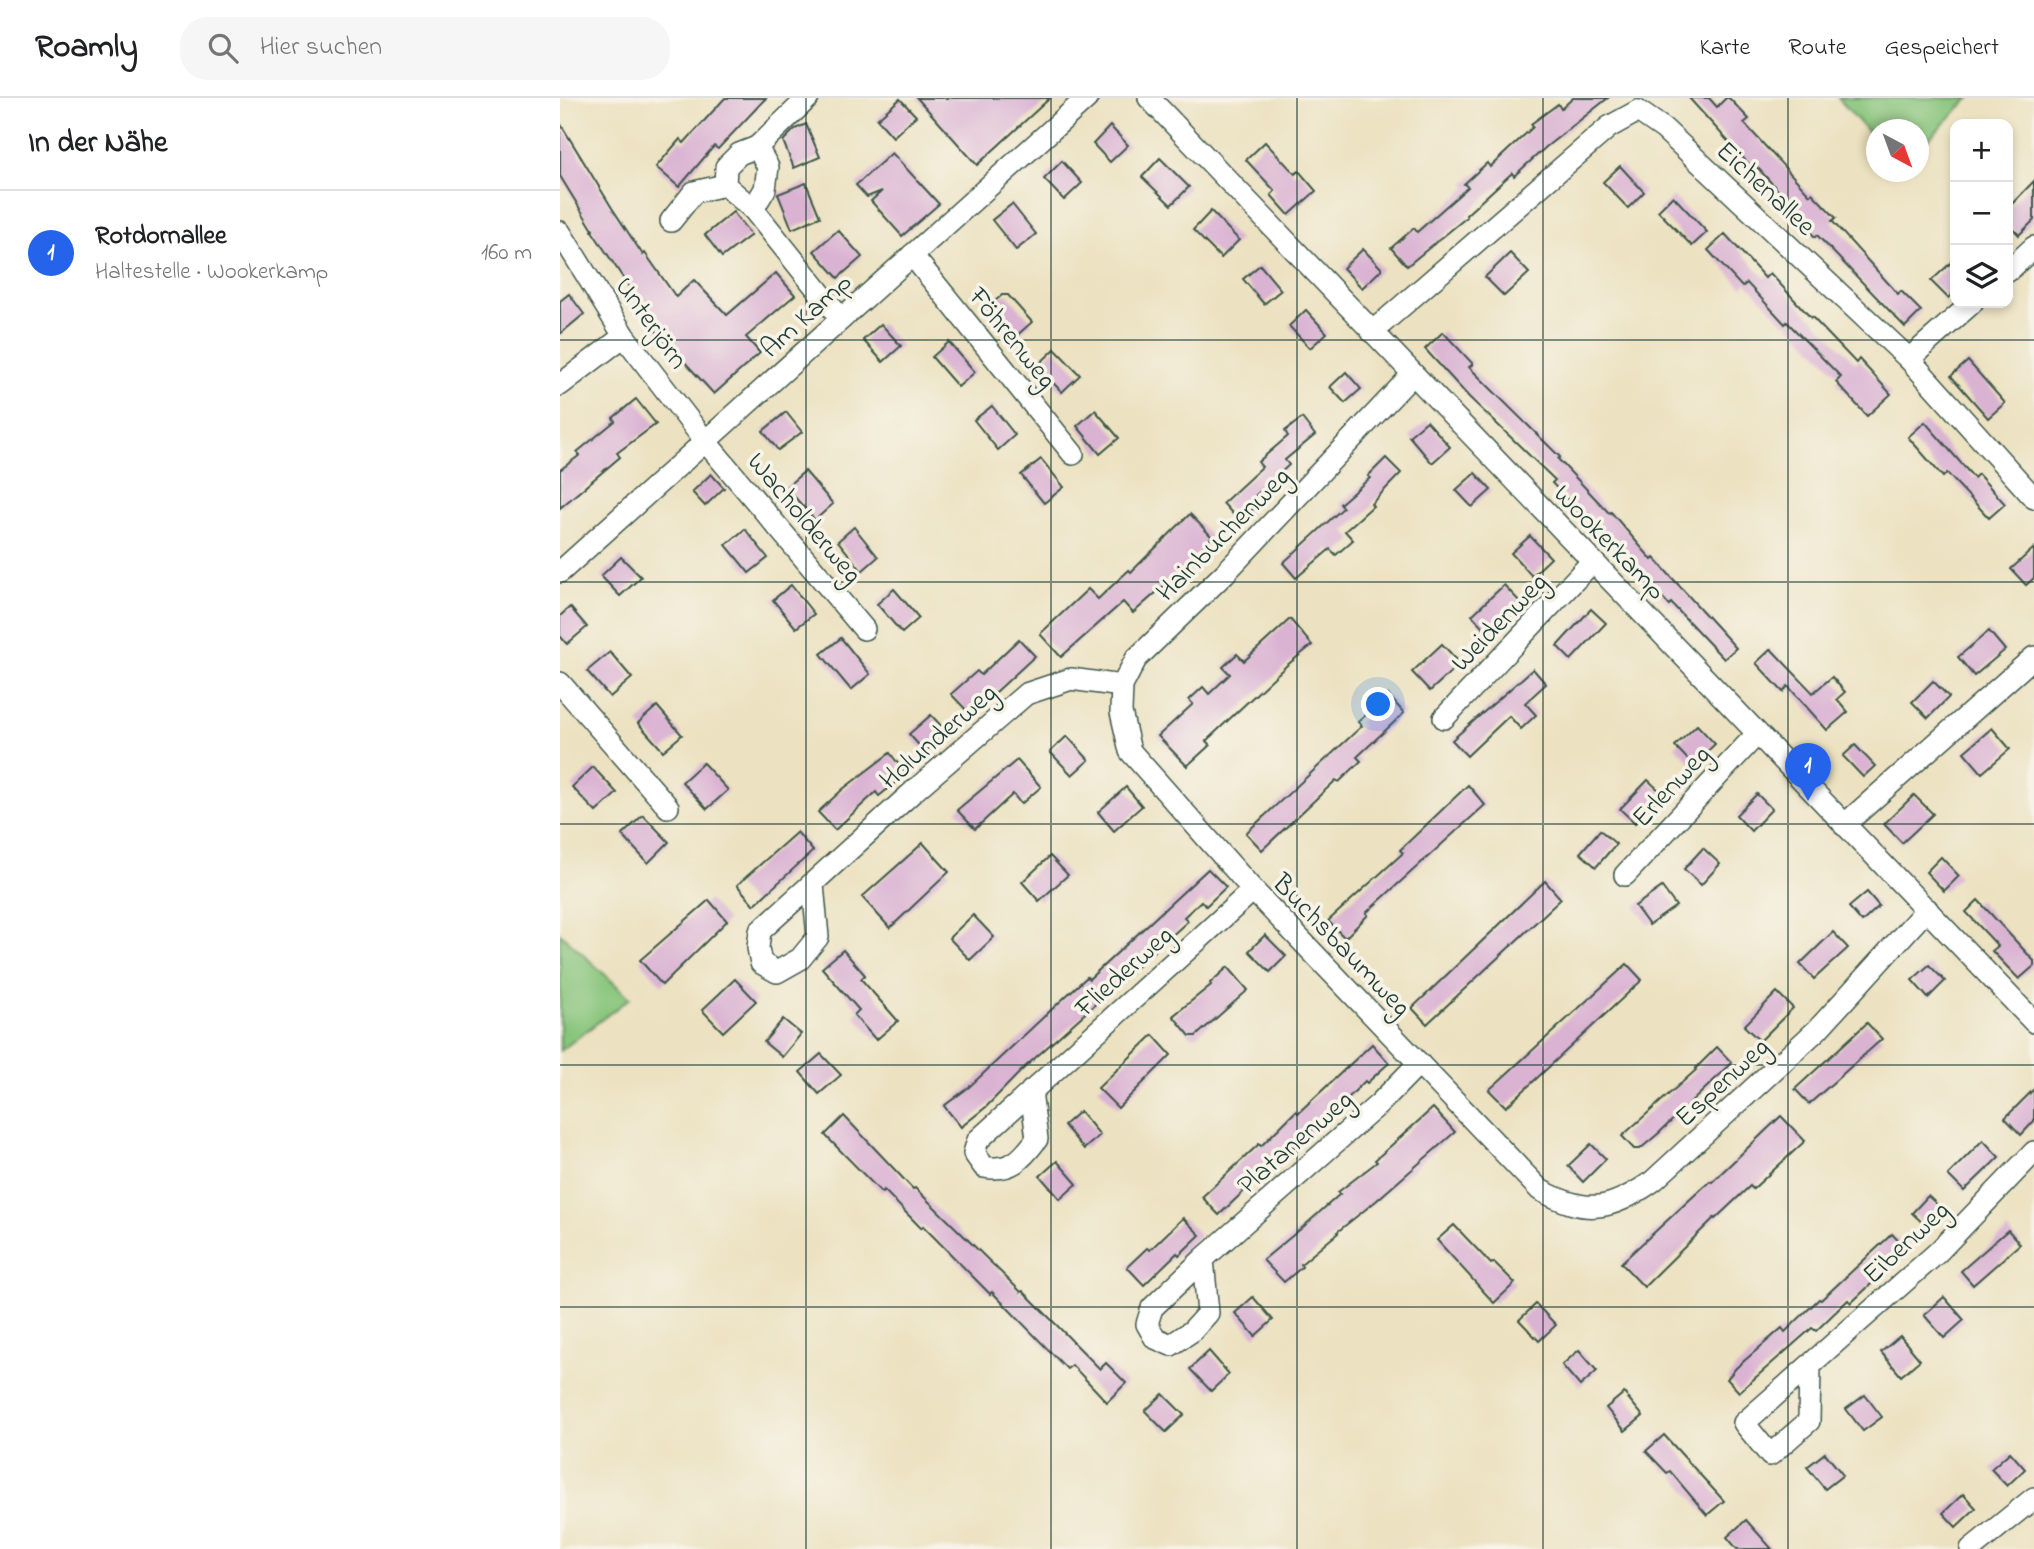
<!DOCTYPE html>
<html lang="de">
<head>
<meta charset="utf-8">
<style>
  body { margin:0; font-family:"Indie Flower",sans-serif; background:#f6f6f6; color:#202124 }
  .controls { position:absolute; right:21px; top:21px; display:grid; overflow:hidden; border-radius:14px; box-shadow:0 4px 10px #0003 }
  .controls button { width:63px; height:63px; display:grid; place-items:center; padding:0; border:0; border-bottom:2px solid #e0e0e0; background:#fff; color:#202124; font:35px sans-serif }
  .compass { position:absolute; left:1306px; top:21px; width:63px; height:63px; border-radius:50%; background:#fff; box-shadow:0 4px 10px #0003; rotate:139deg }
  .you { position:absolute; left:819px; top:607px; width:24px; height:24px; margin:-18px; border:5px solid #fff; border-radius:50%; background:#1a73e8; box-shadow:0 0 0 10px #1a73e833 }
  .badge { display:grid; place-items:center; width:46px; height:46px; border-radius:50%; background:#2563eb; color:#fff; font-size:23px; font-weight:700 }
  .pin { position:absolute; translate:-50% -58px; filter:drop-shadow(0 2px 4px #0008) }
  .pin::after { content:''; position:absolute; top:37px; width:24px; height:21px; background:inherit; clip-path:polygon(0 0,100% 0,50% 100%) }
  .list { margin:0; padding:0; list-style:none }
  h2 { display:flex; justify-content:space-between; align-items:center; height:91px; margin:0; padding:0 28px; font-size:30px }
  h2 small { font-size:23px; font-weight:400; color:#757577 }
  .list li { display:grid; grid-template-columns:46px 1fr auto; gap:21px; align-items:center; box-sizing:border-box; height:126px; padding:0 28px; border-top:2px solid #e0e0e0 }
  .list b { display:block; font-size:26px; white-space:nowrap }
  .list p { margin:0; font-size:23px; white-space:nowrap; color:#757577 }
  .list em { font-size:23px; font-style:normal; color:#757577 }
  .icon { flex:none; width:38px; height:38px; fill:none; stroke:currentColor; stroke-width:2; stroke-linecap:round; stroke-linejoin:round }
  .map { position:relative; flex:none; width:1474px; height:1451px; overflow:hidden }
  header { display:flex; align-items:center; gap:42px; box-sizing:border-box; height:98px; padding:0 35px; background:#fff; border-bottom:2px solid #e0e0e0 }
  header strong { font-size:33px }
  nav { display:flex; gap:38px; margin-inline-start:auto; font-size:24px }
  .search { width:490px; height:63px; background:#f6f6f6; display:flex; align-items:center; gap:18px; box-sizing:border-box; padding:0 24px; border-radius:28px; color:#757577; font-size:26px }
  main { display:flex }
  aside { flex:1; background:#fff }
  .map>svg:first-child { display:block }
  .green { fill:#88c57b; stroke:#548158; stroke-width:2 }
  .building { fill:#dab3d3 }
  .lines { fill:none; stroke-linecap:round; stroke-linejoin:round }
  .minor-casing { stroke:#3e5649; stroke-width:24 }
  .minor { stroke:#fff; stroke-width:21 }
  .grid { fill:none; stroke:#1f3d34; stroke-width:2; stroke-opacity:0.55 }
  .labels { text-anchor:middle; stroke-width:7; stroke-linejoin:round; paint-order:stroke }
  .street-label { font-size:28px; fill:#1f3d34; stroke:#f7f3e8 }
</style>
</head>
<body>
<header>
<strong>Roamly</strong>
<div class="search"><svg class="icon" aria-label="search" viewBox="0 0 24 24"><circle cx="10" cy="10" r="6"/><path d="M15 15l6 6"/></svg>Hier suchen</div>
<nav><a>Karte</a><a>Route</a><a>Gespeichert</a></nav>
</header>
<main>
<aside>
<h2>In der Nähe<small></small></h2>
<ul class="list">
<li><span class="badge">1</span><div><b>Rotdornallee</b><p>Haltestelle · Wookerkamp</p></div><em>160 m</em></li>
</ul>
</aside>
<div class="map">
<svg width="1474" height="1451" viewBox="0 0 1474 1451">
  <rect width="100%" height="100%" fill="#f7f3e8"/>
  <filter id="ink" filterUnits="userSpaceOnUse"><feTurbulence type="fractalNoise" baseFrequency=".0143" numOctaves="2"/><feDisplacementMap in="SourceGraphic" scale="14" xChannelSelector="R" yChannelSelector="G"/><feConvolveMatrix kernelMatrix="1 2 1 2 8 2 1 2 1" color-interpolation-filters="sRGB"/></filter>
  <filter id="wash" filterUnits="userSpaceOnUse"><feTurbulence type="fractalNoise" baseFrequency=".00686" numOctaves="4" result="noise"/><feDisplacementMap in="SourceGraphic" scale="28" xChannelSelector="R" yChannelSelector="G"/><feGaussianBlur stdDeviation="1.57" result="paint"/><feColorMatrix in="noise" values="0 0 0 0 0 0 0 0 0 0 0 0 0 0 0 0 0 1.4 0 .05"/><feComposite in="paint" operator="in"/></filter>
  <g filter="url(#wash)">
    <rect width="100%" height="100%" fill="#ece2c1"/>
    <!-- green -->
    <g class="green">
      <path d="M1278,0H1410L1359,50L1358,32H1316V43Z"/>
      <path d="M0,835L70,900L0,953Z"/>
    </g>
    <g id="blocks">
      <!-- building -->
      <g class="building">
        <path d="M165,0H206L158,51L154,48L119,89L96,69L120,41L124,45Z"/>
        <path d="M357,0H490L417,67Z"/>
        <path d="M1013,0H1048L986,49L954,78L952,75L906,117L907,119L847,168L831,150L854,130L857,134L908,89L904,86L927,65L930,69L973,29L971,26L998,6L1001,11Z"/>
        <path d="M1129,0H1149L1157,9L1166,0H1169L1189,21L1184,25L1250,97L1252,95L1276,120L1272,123L1338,196L1341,193L1361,213L1345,229L1257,137L1255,139L1232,114L1235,111L1197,69L1194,72Z"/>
        <path d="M340,1L356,18L333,39L317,21Z"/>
        <path d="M0,25L52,110L83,157L85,155L116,199L134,182L167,217L216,175L235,197L186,239L200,255L154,296L86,222L89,219L32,133L33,132L0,78Z"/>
        <path d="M246,26L260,59L234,70L223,43L235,31Z"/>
        <path d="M550,28L568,47L550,64L533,46Z"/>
        <path d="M705,44L735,76L739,73L756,93L729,117L711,97L715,93L686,62Z"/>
        <path d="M332,55L379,106L342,138L311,103L322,93L307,99L296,87Z"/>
        <path d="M600,60L629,89L611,107L582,79Z"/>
        <path d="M502,63L522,85L504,102L484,81Z"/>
        <path d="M1060,68L1084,94L1068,110L1043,84Z"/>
        <path d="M1474,83V122L1459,137L1448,125V110Z"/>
        <path d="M246,85L260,119L232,131L218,96Z"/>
        <path d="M1113,98L1147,134L1132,148L1098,113Z"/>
        <path d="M452,106L476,136L456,152L432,122Z"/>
        <path d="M651,113L679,142L661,160L633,132Z"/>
        <path d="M173,114L191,137L162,159L145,137Z"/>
        <path d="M278,132L302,159L278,180L254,153Z"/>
        <path d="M1165,136L1205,180L1210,175L1251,220L1252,219L1296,265L1299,261L1331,296L1307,318L1276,284L1281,279L1227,224L1225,226L1187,185L1182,189L1148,152Z"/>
        <path d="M803,151L822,171L802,190L783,170Z"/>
        <path d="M950,155L969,175L944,198L925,179Z"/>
        <path d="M1395,161V193L1388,200L1371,183Z"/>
        <path d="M700,167L721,192L704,206L683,181Z"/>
        <path d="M9,196L24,216L0,236V203Z"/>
        <path d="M442,197H448L472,224L454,240L428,209Z"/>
        <path d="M746,212L767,235L750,250L729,228Z"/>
        <path d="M321,226L341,248L323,264L303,242Z"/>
        <path d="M883,234L913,266L909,269L1000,359L998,361L1049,415L1051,414L1092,462L1094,460L1176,550L1164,561L1111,505L1109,507L1028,415L1024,419L992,385L995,382L909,299L865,251Z"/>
        <path d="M389,244L415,274L398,289L372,259Z"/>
        <path d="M495,251L520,277L502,294L477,268Z"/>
        <path d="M1408,263L1445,305L1428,320L1391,278Z"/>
        <path d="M786,274L801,291L785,305L770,289Z"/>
        <path d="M76,301L96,326L57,355L60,359L0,410V372L20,357L17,354L55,323L53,320Z"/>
        <path d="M432,308L455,337L438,352L414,322Z"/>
        <path d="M535,312L559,340L540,356L517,328Z"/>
        <path d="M226,314L242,334L218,352L203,333Z"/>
        <path d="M742,320L755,337L725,362L729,367L696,397L701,403L680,424L663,405L702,369L698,364L728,338L725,333Z"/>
        <path d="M867,323L890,349L872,365L849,338Z"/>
        <path d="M1365,324L1414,380L1418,376L1445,406L1429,420L1387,375L1383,379L1348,339Z"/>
        <path d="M826,360L841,375L811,406L813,408L785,433L793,442L776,457L770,451L736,480L723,465L783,410L780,406L810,380L808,378Z"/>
        <path d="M481,361L504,389L484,405L461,377Z"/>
        <path d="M245,373L273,406L255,422L226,389Z"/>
        <path d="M915,375L931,392L912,409L896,392Z"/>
        <path d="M151,376L164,390L145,408L132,394Z"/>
        <path d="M630,416L652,439L624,470L573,515L563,504L501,559L480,536L528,491L538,501L569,472L571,474Z"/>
        <path d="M294,429L318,459L302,473L278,443Z"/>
        <path d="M185,431L208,460L189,475L166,447Z"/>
        <path d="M970,438L991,460L972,478L951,455Z"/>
        <path d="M1474,450V480L1466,487L1451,471Z"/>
        <path d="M61,459L81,479L60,498L41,478Z"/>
        <path d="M231,487L254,516L236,530L213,502Z"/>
        <path d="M944,487L960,504L927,534L912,517Z"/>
        <path d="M334,491L359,520L342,535L317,506Z"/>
        <path d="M10,509L27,529L7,546L0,538V518Z"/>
        <path d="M1031,511L1046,525L1011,562L997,548Z"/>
        <path d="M730,521L752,547L726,568L646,643L650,647L627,668L598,638L633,606L629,602L643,589L649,596L670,576L663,569L677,556L684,563Z"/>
        <path d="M1429,533L1445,552L1414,578L1398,559Z"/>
        <path d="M281,540L310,576L291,592L261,556Z"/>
        <path d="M459,541L475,558L411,617L391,596L417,573L421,577Z"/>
        <path d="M882,546L897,562V568L870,593L852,574Z"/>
        <path d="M1211,551L1253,595L1272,579L1285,594L1277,601L1288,614L1267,632L1228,588L1223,594L1196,565Z"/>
        <path d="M50,554L72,580L50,599L27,573Z"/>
        <path d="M973,571L986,586L965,605L976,617L961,631L949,618L907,658L892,642Z"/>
        <path d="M1373,583L1389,599L1368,620L1352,604Z"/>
        <path d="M828,597L844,615L797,659L801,663L779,684L776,682L702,752L686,735L802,628L798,624Z"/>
        <path d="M97,608L122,637L103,653L78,625Z"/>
        <path d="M371,617L387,634L365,654L349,636Z"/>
        <path d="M1137,627L1155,646L1133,667L1115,648Z"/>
        <path d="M1432,630L1450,651L1422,675L1404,654Z"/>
        <path d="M507,638L529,662L512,677L490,654Z"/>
        <path d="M1295,647L1315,668L1303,679L1283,658Z"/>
        <path d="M330,655L346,676L319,698L316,694L275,732L258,714L283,691Z"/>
        <path d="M457,662L481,689L461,706L453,696L415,731L397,712Z"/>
        <path d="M143,665L168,692L147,711L122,684Z"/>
        <path d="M33,669L57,695L36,714L12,689Z"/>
        <path d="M1088,682L1103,696L1075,725L1060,711Z"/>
        <path d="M908,687L925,707L806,815L808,817L785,840L768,823L843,755L840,752Z"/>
        <path d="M566,689L582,708L554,733L538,714Z"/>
        <path d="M1197,696L1212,711L1191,733L1176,717Z"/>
        <path d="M1354,697L1373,716L1342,745L1324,726Z"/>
        <path d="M83,717L109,744L88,765L62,737Z"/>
        <path d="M1040,732L1056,746L1036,769L1020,755Z"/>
        <path d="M237,734L253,753L194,807L177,787Z"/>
        <path d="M363,745L389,774L330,830L302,799Z"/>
        <path d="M1143,750L1160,766L1141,787L1124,771Z"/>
        <path d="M490,758L508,777L479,803L462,784Z"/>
        <path d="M1381,759L1399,778L1384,793L1366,774Z"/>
        <path d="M648,771L666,789L646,808L641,803L624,819L628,823L465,969L426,1009L401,1029L384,1008L409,989L506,898L527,879L529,881Z"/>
        <path d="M985,783L1001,801L867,926L852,910Z"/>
        <path d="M1102,789L1116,808L1089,827L1075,808Z"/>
        <path d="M1307,794L1319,808L1302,824L1289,809Z"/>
        <path d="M149,802L167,823L102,887L80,862Z"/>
        <path d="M1418,802L1474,863V868L1459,881L1432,853L1438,848L1406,814Z"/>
        <path d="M413,817L434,839L410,862L389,840Z"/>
        <path d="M1273,834L1288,850L1254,881L1240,866Z"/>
        <path d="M705,837L726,858L710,874L689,853Z"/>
        <path d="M283,852L305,877L301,881L338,923L316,942L294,917L299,912L262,870Z"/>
        <path d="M1067,866L1082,882L946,1009L929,992Z"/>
        <path d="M1369,867L1385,883L1368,900L1352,882Z"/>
        <path d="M668,869L688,892L636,938H630L613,918L651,887L650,885Z"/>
        <path d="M175,881L196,903L163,934L142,912Z"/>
        <path d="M1217,894L1233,910L1200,943L1184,928Z"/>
        <path d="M223,921L241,936L222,959L204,944Z"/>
        <path d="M1307,925L1322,941L1249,1006L1235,991Z"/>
        <path d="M593,937L611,957L558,1010L538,990Z"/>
        <path d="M812,946L829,965L807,985L805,983L771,1017L769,1015L733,1050L731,1048L659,1117L642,1099L699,1046L701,1048L736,1013L738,1015Z"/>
        <path d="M1157,949L1172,965L1099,1035L1080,1051H1074L1062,1038L1136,972L1135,971Z"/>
        <path d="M261,956L281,977L259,996L240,974Z"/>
        <path d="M1474,991V1023L1461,1037L1445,1020Z"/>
        <path d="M873,1010L895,1034L816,1103L777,1134L778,1135L741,1166L742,1169L724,1184L703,1162L743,1129L780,1096L778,1094L817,1064L815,1062Z"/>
        <path d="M520,1013L540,1037L524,1051L504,1027Z"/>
        <path d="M284,1018L353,1091L355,1090L461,1194L463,1193L540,1271L546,1265L566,1285L547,1304L512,1267L507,1271L432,1194L430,1196L363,1128L361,1130L324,1092L322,1095L265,1037Z"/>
        <path d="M1221,1018L1245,1043L1193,1091L1190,1088L1155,1121L1154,1120L1084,1189L1061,1165L1150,1083L1152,1084Z"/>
        <path d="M1423,1042L1439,1059L1404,1093L1388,1077Z"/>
        <path d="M1031,1046L1046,1061L1023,1084L1008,1068Z"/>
        <path d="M497,1063L517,1086L500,1101L480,1078Z"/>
        <path d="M1368,1098L1383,1112L1367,1129L1352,1115Z"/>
        <path d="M623,1120L640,1137L619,1157L617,1155L584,1187L567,1169L587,1150L590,1152Z"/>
        <path d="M894,1127L931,1166L934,1164L955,1185L934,1205L877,1142Z"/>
        <path d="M1448,1132L1460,1146L1413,1187L1401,1173Z"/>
        <path d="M1332,1136L1347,1152L1291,1205L1288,1202L1256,1233L1252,1230L1179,1294L1167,1281L1176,1270L1222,1230L1225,1234L1259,1201L1261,1202Z"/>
        <path d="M693,1199L713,1222L695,1238L675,1215Z"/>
        <path d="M1384,1199L1404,1222L1384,1240L1364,1217Z"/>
        <path d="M976,1206L996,1227L979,1243L959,1222Z"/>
        <path d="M1340,1238L1360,1262L1341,1278L1321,1254Z"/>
        <path d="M1019,1252L1037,1273L1020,1288L1002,1267Z"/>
        <path d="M649,1253L669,1276L651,1293L630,1271Z"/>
        <path d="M1064,1295L1083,1318L1065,1333L1046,1310Z"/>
        <path d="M603,1296L624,1317L606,1334L585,1313Z"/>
        <path d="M1305,1297L1322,1319L1303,1333L1286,1311Z"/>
        <path d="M1104,1337L1164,1403L1147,1417L1110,1373L1107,1375L1086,1353Z"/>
        <path d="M1450,1354L1465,1371L1447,1388L1431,1371Z"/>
        <path d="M1265,1355L1283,1377L1265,1391L1247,1369Z"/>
        <path d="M1403,1396L1416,1410L1396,1429L1383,1415Z"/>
        <path d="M1186,1422L1212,1451H1177L1167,1439Z"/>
      </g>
    </g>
  </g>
  <g filter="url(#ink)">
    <use href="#blocks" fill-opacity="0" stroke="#3e5649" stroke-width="2"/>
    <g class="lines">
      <!-- minor casing -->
      <g class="minor-casing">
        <g id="minor">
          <path d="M248,0L197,49L208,69L205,91L193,111L281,221"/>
          <path d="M589,0L1474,924"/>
          <path d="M193,111L165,87L166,69L179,56L197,49"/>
          <path d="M111,123L134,94L165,87"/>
          <path d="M0,134L64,238L145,343L304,531"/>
          <path d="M352,157L513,356"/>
          <path d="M1448,173L1474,149"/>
          <path d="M812,234L1049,29L1078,13L1104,31L1349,261L1474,400"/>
          <path d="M1349,261L1412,205"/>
          <path d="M853,276L665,475L576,561L562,588L561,614L570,653L693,792L980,1092C1027,1117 1050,1113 1093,1083L1258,931L1367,811"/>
          <path d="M0,287L64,238"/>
          <path d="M0,474L527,0"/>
          <path d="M0,585L108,709"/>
          <path d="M884,620L1032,464"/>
          <path d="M1284,727L1474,559"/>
          <path d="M1065,777L1197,636"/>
          <path d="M253,787L258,839L240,861L217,874L201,865L198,850L200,833L354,693L466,596L511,581L562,588"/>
          <path d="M471,993L477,1041C462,1061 451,1074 424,1069L414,1055L418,1042L693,792"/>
          <path d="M643,1161L648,1215L632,1233L611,1247L595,1240L587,1226L592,1210L643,1161L819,1006L859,965"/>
          <path d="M1250,1267L1249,1323L1210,1357L1184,1325L1378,1154L1474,1054"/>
          <path d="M1411,1451L1474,1400"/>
        </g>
      </g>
      <!-- minor -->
      <use href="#minor" class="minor"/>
    </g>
  </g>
  <!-- grid -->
  <path class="grid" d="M246,0V1451M491,0V1451M737,0V1451M983,0V1451M1228,0V1451M0,242H1474M0,484H1474M0,726H1474M0,967H1474M0,1209H1474"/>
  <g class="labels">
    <!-- street labels -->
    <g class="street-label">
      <text transform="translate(1207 89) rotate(43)" y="10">Eichenallee</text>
      <text transform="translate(245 216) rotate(-42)" y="10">Am Kamp</text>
      <text transform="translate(93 224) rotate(55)" y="10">Unterjörn</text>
      <text transform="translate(454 239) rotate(51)" y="10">Föhrenweg</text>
      <text transform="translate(246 419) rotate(50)" y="10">Wacholderweg</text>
      <text transform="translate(662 435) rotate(-45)" y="10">Hainbuchenweg</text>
      <text transform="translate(1051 443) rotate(46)" y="10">Wookerkamp</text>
      <text transform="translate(938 523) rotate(-46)" y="10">Weidenweg</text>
      <text transform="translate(377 637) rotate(-41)" y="10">Holunderweg</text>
      <text transform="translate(1110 687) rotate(-47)" y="10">Erlenweg</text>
      <text transform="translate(783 846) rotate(46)" y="10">Buchsbaumweg</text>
      <text transform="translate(563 872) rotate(-42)" y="10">Fliederweg</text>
      <text transform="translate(1161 983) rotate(-43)" y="10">Espenweg</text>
      <text transform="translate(734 1043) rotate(-41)" y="10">Platanenweg</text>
      <text transform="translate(1345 1143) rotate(-43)" y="10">Eibenweg</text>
    </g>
  </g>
</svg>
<div class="controls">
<button>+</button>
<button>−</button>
<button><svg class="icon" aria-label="layers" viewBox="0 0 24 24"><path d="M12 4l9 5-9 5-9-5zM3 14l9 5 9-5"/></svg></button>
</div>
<svg class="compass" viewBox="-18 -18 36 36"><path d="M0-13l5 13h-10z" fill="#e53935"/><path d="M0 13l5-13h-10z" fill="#757577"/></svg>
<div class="you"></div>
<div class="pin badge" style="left:1248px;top:703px">1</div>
</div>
</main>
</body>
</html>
